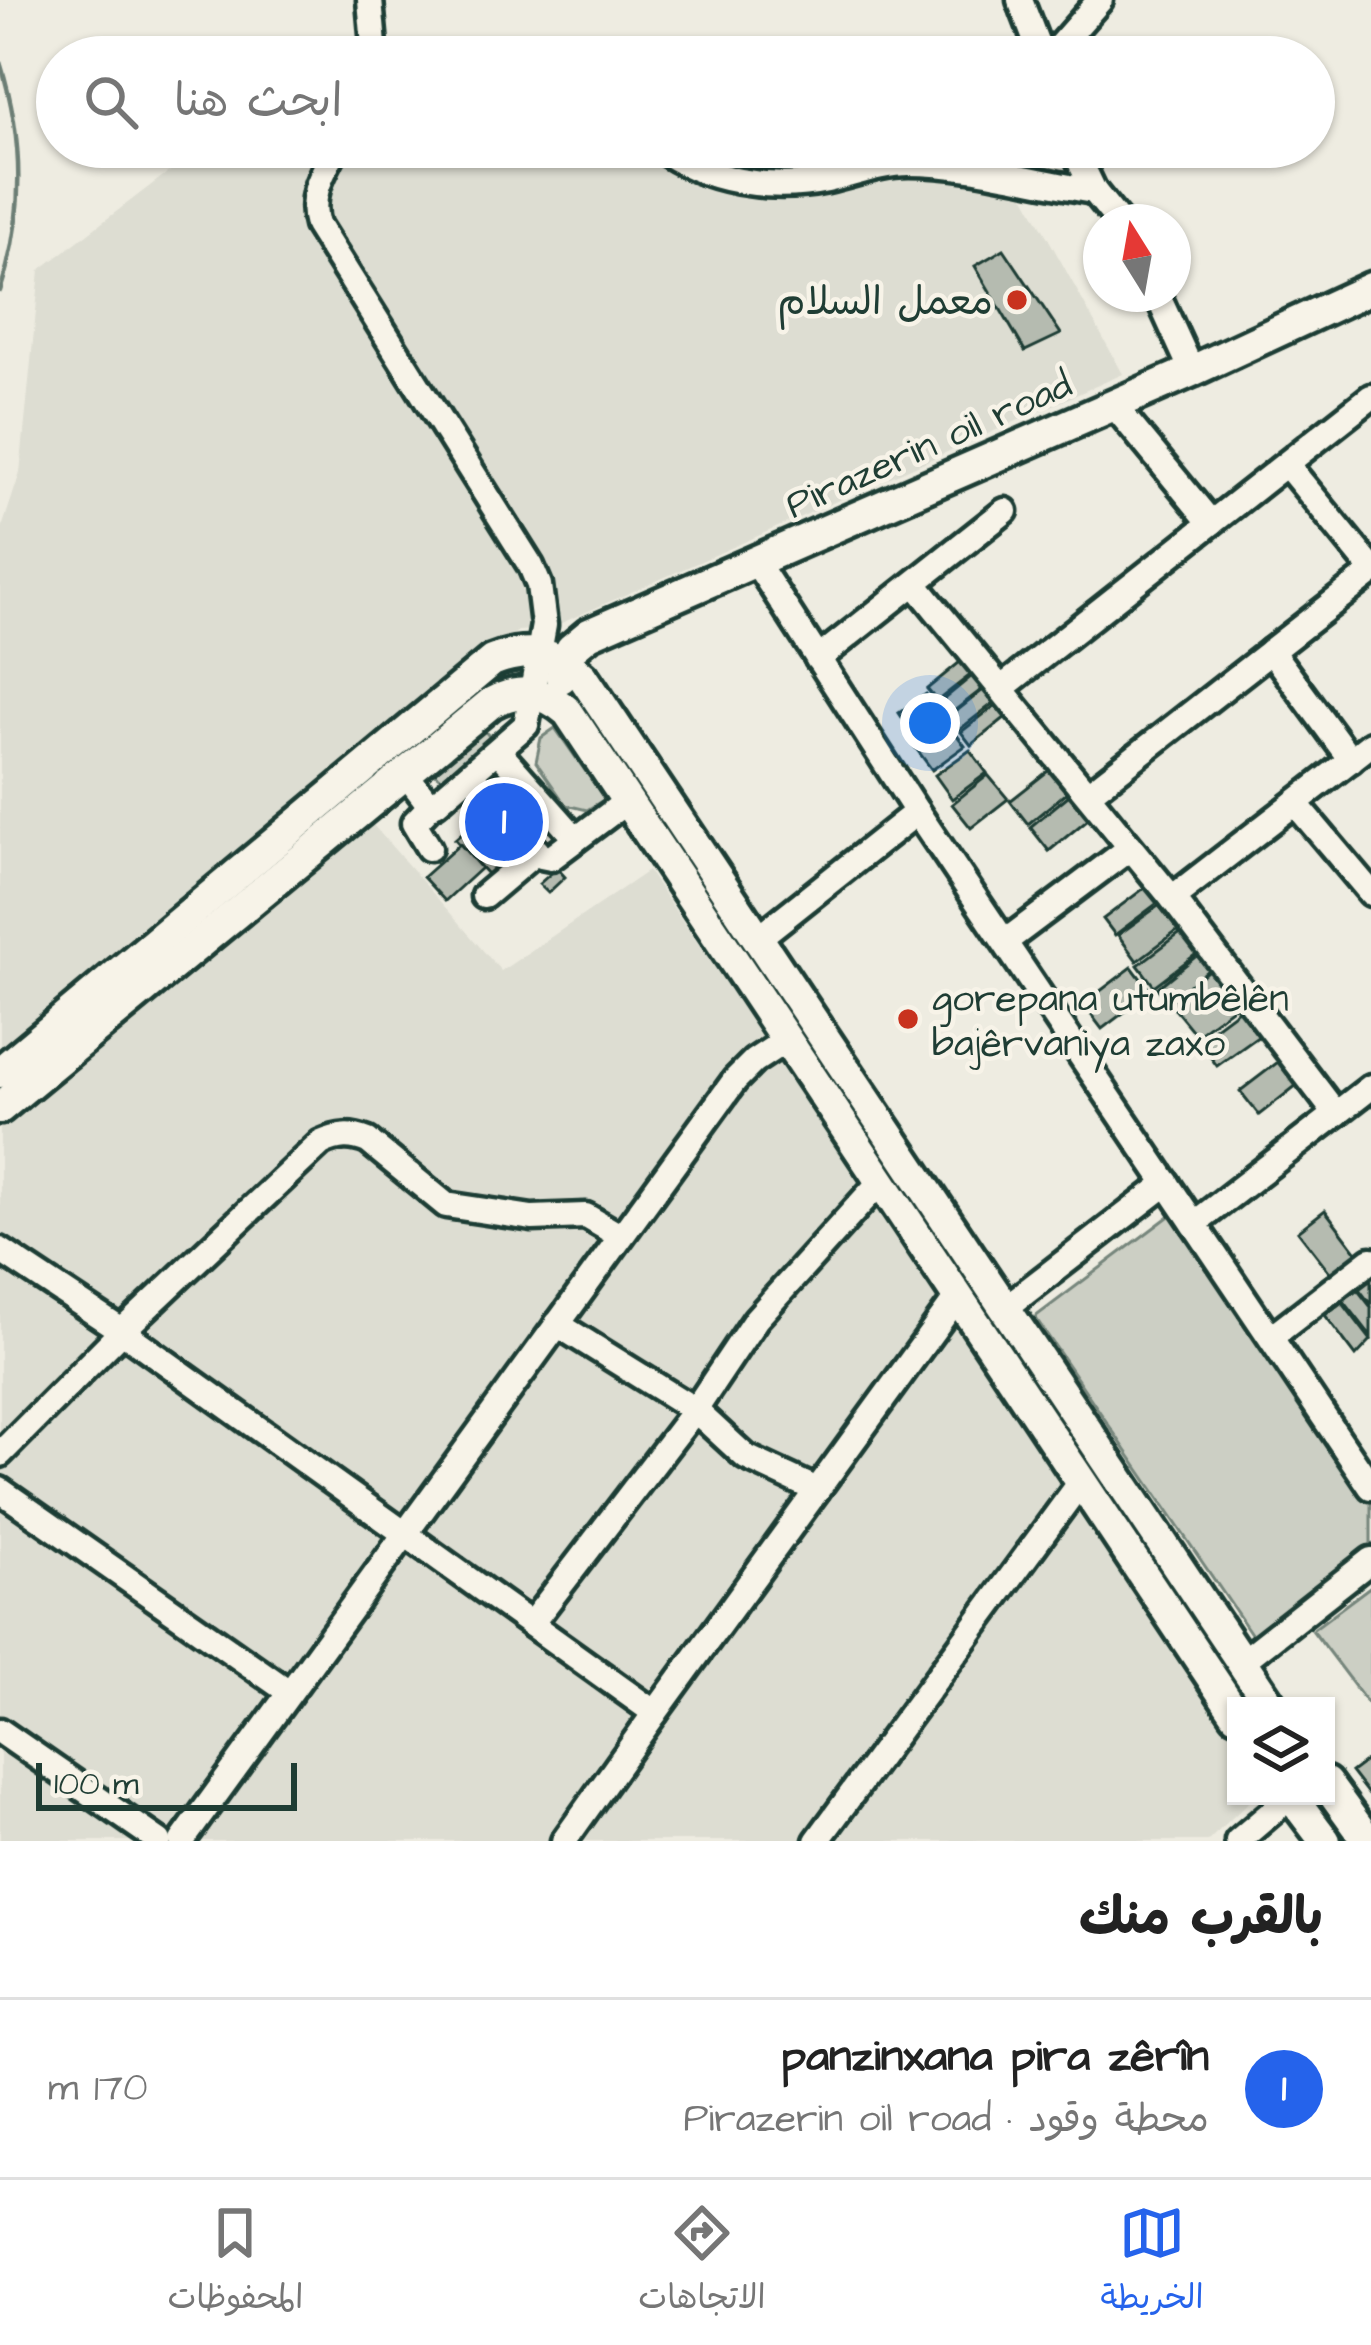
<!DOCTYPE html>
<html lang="ar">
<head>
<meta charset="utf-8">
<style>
  body { margin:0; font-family:"Architects Daughter","Playpen Sans Arabic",sans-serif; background:#f2f2f2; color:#222; direction:rtl }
  .controls { position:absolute; right:36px; bottom:36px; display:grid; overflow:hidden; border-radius:0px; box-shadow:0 3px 9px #0004 }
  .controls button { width:108px; height:108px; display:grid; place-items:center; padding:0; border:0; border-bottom:3px solid #e0e0e0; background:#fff; color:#222; font:60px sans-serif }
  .compass { position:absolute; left:1083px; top:204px; width:108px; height:108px; border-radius:50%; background:#fff; box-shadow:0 3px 9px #0004; rotate:349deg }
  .scale { position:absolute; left:36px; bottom:30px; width:261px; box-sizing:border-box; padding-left:12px; border:6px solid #1f3d34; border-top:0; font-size:33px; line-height:42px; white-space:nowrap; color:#1f3d34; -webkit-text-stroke:9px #f7f3e8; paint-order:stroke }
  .you { position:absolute; left:930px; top:723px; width:42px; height:42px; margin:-30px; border:9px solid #fff; border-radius:50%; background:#1a73e8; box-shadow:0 0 0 18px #1a73e833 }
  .badge { display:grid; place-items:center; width:78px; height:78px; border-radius:50%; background:#2563eb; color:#fff; font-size:39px; font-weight:700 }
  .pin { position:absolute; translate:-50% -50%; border:6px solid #fff; box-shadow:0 3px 12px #0006 }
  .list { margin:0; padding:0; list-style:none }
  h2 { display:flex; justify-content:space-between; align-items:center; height:156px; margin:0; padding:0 48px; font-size:51px }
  h2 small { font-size:39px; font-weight:400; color:#767676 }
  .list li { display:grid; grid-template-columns:78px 1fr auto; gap:36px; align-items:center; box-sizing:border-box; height:180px; padding:0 48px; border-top:3px solid #e0e0e0 }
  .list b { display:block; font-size:45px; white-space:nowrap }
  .list p { margin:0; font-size:39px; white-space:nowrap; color:#767676 }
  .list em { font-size:39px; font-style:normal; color:#767676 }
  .icon { flex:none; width:66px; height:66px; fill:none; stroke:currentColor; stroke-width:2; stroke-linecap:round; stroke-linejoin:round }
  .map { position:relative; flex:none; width:1371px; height:1841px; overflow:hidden; direction:ltr }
  .search { position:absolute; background:#fff; box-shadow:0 3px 9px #0004; left:36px; right:36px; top:36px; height:132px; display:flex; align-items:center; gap:30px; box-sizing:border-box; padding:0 42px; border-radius:66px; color:#767676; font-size:45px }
  .sheet { height:336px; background:#fff }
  nav { display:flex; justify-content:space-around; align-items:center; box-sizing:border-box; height:168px; border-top:3px solid #e0e0e0; background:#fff; font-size:33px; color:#767676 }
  nav a { display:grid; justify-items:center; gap:6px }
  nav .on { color:#2563eb }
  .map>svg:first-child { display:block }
  .built { fill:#ddddd2 }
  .green { fill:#cccfc4; stroke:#76867c; stroke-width:3 }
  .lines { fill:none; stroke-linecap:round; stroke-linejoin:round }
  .stream { stroke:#6c7e74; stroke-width:4.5 }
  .building { fill:#b5bbb0; stroke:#1f3d34; stroke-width:3 }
  .minor-tunnel { stroke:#c5c9be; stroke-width:24; stroke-dasharray:24 12; stroke-linecap:butt }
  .minor-casing { stroke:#1f3d34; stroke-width:33 }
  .major-casing { stroke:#1f3d34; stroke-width:39 }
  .minor { stroke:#f7f3e8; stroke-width:24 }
  .major { stroke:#f7f3e8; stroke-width:30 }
  .poi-dot { fill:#c8321e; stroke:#f7f3e8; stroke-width:4.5 }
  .labels { text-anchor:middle; stroke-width:9; stroke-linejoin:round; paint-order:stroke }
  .poi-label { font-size:39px; fill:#1f3d34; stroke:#f7f3e8; text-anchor:end }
  .street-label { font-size:39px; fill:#1f3d34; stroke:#f7f3e8 }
</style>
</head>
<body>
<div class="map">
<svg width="1371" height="1841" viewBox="0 0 1371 1841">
  <rect width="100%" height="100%" fill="#eeece1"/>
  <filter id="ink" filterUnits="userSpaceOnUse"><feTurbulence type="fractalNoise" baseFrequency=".00833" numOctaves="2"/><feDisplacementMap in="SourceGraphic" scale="24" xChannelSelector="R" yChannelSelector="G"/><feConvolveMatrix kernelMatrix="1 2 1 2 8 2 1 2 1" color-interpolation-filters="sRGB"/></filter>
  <g filter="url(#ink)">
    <!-- built -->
    <g class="built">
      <path d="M214,147H859L1011,171L1123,374L548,629L518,631L456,676L0,1062V534L20,473L40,270L167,173Z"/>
      <path d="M373,825L501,971L648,871L1023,1414L1236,1736V1796H1255L1208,1841H0V1121Z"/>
    </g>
    <!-- green -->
    <g class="green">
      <path d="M555,728L605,799L587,810L566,805L536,762L541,738Z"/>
      <path d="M484,730L493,741L444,781L433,772Z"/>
      <path d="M1180,1208L1371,1486V1553L1254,1638L1035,1317Z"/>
      <path d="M1371,1586V1708L1312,1630Z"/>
    </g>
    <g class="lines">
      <!-- stream -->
      <path class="stream" d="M0,62C24,139 25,215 0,291"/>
    </g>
    <!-- building -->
    <g class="building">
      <path d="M1004,249L1061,334L1025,351L975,266Z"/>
      <path d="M966,657L977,670L937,701L927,689Z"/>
      <path d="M978,671L989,684L949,715L939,703Z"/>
      <path d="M988,686L999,699L959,730L949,717Z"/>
      <path d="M926,694L945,721L917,740L899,713Z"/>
      <path d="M1001,701L1011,713L971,745L961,732Z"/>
      <path d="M948,723L965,746L932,770L915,747Z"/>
      <path d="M970,750L987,773L952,799L935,775Z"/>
      <path d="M1053,767L1071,789L1028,824L1010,801Z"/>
      <path d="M988,775L1008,799L971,828L952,804Z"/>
      <path d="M516,786L547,821L487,874L455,839Z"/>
      <path d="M1074,791L1093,815L1049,851L1030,827Z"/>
      <path d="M460,844L481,868L445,901L423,877Z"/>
      <path d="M557,868L565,877L548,893L539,884Z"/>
      <path d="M1151,883L1163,899L1115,935L1103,919Z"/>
      <path d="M1161,904L1180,929L1137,961L1118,935Z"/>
      <path d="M1183,931L1199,952L1154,986L1138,965Z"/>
      <path d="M1200,953L1212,967L1169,1002L1157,988Z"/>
      <path d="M1132,967L1151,992L1102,1029L1083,1004Z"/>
      <path d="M1212,967L1239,1003L1196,1035L1169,1002Z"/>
      <path d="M1242,1007L1262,1034L1217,1066L1198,1040Z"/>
      <path d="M1278,1062L1297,1085L1259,1115L1240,1091Z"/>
      <path d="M1325,1210L1359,1255L1332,1275L1298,1231Z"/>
      <path d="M1371,1280V1305L1359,1289Z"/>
      <path d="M1357,1289L1371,1307V1336L1343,1300Z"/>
      <path d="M1342,1302L1371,1340L1356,1356L1325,1315Z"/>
      <path d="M1371,1757V1792L1368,1794L1351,1772Z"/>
    </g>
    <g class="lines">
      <!-- minor-tunnel -->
      <path class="minor-tunnel" d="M496,803L526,839"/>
      <!-- minor casing -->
      <g class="minor-casing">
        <g id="minor">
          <path d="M370,0L375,57"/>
          <path d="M1020,0L1042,57"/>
          <path d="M1050,57L1100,0"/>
          <path d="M336,147C323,173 308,195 317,225L531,566L539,585L544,625L526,725L436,803L425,799L406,774"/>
          <path d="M658,147C704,181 771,192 827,180C855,174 880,163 909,163C970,163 1034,182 1094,191"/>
          <path d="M1073,147L1094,191L1119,222"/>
          <path d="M1157,294L1192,371"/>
          <path d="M1113,404L1211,523"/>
          <path d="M1287,465L1371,568"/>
          <path d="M756,562L917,812L1371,1487"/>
          <path d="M915,584L1172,898L1336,1114"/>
          <path d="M1271,651L1351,760"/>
          <path d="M818,659L1005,511"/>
          <path d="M1003,687L1371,397"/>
          <path d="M498,751L576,839"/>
          <path d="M470,775L496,803"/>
          <path d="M1088,794L1371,573"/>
          <path d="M1295,803L1371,893"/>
          <path d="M526,839L541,856L551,858L627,801"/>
          <path d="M429,848L414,823L433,803"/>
          <path d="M484,896L537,851"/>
          <path d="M1172,898L1371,744"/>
          <path d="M757,939L917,812"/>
          <path d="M1006,941L1130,848"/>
          <path d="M1194,1224L1371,1087"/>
          <path d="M0,1250L122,1331L655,1713L956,1299"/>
          <path d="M1004,1309L1167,1183"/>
          <path d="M557,1324L695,1410L746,1457L817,1490"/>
          <path d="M1271,1337L1371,1260"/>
          <path d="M0,1454L122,1331L321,1143C339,1135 350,1134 368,1141L446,1205L532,1218L586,1216L620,1236"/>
          <path d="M0,1490L289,1692"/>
          <path d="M531,1624L695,1410L756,1319L880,1182"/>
          <path d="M1240,1663L1371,1560"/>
          <path d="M0,1731L159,1841"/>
          <path d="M182,1841L735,1080L754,1061L786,1040"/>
          <path d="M564,1841L655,1713"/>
          <path d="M817,1841L1080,1483"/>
          <path d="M1238,1841L1291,1796"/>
        </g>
      </g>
      <!-- major casing -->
      <g class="major-casing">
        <g id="major">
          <path d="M561,678L571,649L589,634L1192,371L1371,288"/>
          <path d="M0,1072L492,661C527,647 555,652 583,677L1271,1706"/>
          <path d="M0,1108L491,703C520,687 544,691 568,712L1236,1714"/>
          <path d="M1326,1783L1368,1841"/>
          <path d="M1291,1796L1325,1841"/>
        </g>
      </g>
      <!-- minor -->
      <use href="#minor" class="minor"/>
      <!-- major -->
      <use href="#major" class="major"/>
    </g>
  </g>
  <!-- markers -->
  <g class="poi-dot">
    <circle cx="1017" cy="300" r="12"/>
    <circle cx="908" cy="1019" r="12"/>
  </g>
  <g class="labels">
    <!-- poi labels -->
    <g class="poi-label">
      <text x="993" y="314">معمل السلام</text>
      <text x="932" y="1011" text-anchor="start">gorepana utumbêlên<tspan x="932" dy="45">bajêrvaniya zaxo</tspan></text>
    </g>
    <!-- street labels -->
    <g class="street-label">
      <text transform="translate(928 443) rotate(-24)" y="14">Pirazerin oil road</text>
    </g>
  </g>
</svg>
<div class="controls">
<button><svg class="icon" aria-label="layers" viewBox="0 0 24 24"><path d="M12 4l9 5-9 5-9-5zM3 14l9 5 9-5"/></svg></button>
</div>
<svg class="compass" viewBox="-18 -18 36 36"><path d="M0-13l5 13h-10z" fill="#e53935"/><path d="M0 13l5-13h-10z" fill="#767676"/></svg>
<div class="scale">100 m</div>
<div class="you"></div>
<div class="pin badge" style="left:504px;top:822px">1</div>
<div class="search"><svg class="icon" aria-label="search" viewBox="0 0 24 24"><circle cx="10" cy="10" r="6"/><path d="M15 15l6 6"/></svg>ابحث هنا</div>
</div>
<section class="sheet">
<h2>بالقرب منك<small></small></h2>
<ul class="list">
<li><span class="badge">1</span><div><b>panzinxana pira zêrîn</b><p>محطة وقود · Pirazerin oil road</p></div><em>170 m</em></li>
</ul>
</section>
<nav>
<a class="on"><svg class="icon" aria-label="map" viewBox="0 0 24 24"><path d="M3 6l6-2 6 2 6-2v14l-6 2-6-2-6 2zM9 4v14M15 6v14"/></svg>الخريطة</a>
<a><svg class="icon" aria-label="directions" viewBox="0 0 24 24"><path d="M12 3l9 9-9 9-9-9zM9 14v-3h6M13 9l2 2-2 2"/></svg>الاتجاهات</a>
<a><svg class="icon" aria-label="saved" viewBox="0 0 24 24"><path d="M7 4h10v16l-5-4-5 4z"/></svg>المحفوظات</a>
</nav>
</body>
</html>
